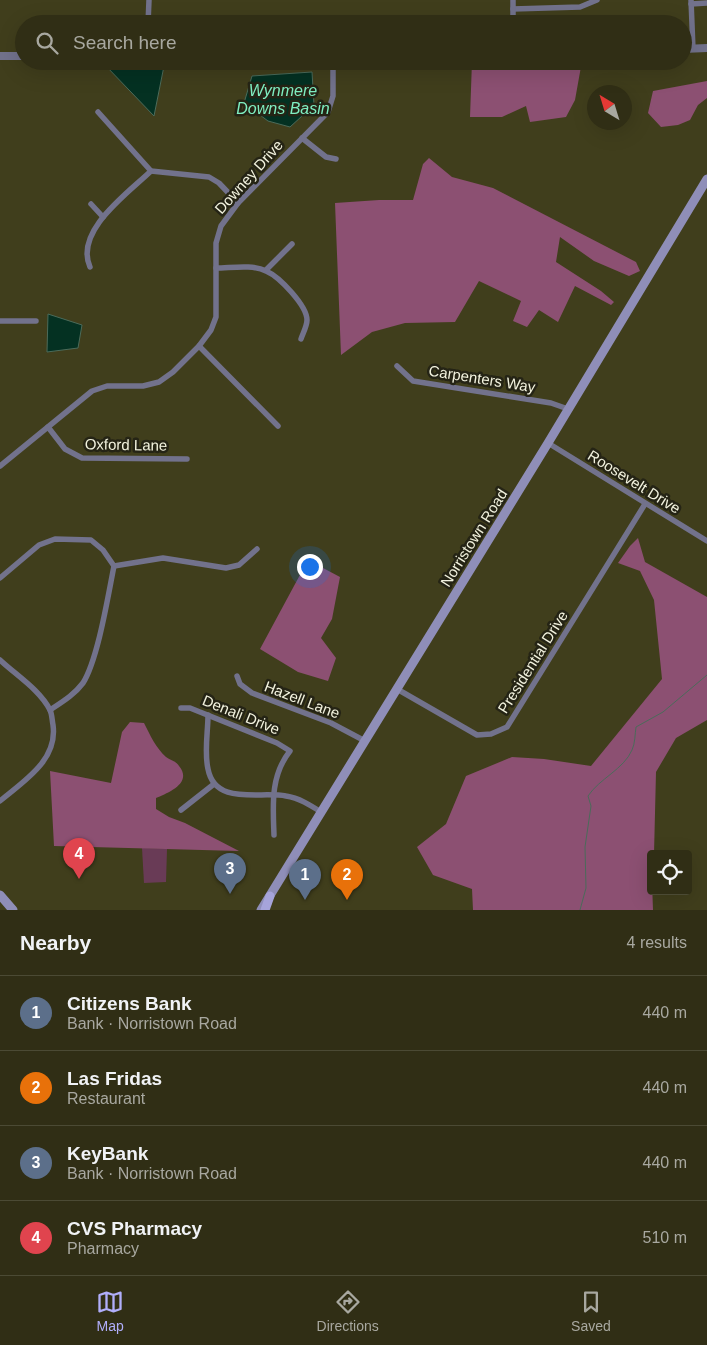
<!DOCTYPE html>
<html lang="en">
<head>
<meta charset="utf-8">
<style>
  body { margin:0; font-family:Helvetica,sans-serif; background:#3c3a22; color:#f1f3f6 }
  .controls { position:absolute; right:15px; bottom:15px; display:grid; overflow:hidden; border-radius:5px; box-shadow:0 5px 20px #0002 }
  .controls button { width:45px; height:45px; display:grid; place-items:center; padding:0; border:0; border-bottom:1px solid #4b4a34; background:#302e15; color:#f1f3f6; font:25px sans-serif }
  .compass { position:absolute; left:587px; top:85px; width:45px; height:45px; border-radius:50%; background:#302e15; box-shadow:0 5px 20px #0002; rotate:322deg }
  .you { position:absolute; left:309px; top:566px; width:18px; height:18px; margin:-12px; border:4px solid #fff; border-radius:50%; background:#1a73e8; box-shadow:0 0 0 8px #1a73e833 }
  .badge { display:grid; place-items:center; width:32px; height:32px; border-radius:50%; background:#b0aefa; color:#fff; font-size:16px; font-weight:700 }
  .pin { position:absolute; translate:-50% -41px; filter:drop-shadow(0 1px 2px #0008) }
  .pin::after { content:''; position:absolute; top:26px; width:18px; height:15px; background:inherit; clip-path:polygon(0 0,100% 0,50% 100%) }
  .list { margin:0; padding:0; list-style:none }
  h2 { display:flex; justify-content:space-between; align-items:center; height:65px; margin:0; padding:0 20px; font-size:21px }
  h2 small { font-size:16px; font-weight:400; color:#a8a8a0 }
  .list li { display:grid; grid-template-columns:32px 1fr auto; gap:15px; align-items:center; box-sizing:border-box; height:75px; padding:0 20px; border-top:1px solid #4b4a34 }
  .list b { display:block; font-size:19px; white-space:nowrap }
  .list p { margin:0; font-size:16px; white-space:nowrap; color:#a8a8a0 }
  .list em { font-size:16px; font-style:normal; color:#a8a8a0 }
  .icon { flex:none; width:28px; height:28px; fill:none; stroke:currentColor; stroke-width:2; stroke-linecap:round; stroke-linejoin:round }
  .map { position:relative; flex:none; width:707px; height:910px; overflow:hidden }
  .search { position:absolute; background:#302e15; box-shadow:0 5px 20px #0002; left:15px; right:15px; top:15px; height:55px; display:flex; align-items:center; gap:12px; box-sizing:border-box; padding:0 18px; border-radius:28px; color:#a8a8a0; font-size:19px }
  .sheet { height:365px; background:#302e15 }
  nav { display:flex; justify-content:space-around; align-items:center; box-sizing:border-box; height:70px; border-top:1px solid #4b4a34; background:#302e15; font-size:14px; color:#a8a8a0 }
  nav a { display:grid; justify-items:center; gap:2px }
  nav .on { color:#b0aefa }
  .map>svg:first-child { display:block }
  .green { fill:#693b56 }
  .forest { fill:#8c5072 }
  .water { fill:#043122; stroke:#4b6b5a }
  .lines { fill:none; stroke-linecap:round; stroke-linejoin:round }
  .stream { stroke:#4b6b5a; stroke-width:1 }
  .minor { stroke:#72728c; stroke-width:5.5 }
  .tertiary { stroke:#72728c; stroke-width:8 }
  .secondary { stroke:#8f8eb8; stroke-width:9 }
  .primary { stroke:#a6a4da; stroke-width:9 }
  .labels { text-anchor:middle; stroke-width:5; stroke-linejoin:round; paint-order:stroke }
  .street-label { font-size:15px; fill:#f2f2de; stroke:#252415 }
  .water-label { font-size:16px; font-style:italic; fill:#7feec1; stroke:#252415 }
</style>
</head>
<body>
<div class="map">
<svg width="707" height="910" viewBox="0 0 707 910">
  <rect width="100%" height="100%" fill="#403e1c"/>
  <!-- green -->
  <path class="green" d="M142,848L167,849L166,882L144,883Z"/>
  <!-- forest -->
  <g class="forest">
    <path d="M472,61H582L575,100L566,117L530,122L526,106L502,117H470Z"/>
    <path d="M707,81V98L698,105L690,120L678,125L661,127L648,113L653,91Z"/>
    <path d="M429,158L452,177L493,188L636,262L640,271L629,276L594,261L560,237L556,262L601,291L614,302L611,305L575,286L558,322L539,310L527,327L513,321L521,301L479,281L455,322L405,323L372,332L341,355L335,203L379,200H413L423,164Z"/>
    <path d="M638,538L645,562L707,597V720L676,738L656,772L654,854H651L653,910H473L472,889L433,875L417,847L446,824L466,776L512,757L544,759L591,766L662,679L654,600L640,571L618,563L630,546Z"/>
    <path d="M308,560L340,577L332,619L321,638L336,658L328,681L298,672L260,649Z"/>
    <path d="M130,722L144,723C150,735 156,748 166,757C170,760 176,761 179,766C193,783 168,793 156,798V809L169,817L185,823L239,851L54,846L50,771L111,783L122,732Z"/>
  </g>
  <!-- water -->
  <g class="water">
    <path d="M105,65L164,66L154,116Z"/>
    <path d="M312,72L314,105L290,127L268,121L244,103L252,76Z"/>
    <path d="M48,314L82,325L78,348L47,352Z"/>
  </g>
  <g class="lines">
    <!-- stream -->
    <path class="stream" d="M580,910L586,888L585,847L591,806L588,796C599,779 624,769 632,750C635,744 635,734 636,727L663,712L707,675"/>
    <!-- minor -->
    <g class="minor">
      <path d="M691,0L693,49"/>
      <path d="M691,4L707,3"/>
      <path d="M513,9L580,7L597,0"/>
      <path d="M148,24L149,0"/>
      <path d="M513,24V0"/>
      <path d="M98,112L151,171L209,177L219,183L238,203"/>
      <path d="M302,138L326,157L336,159"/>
      <path d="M91,204L103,217"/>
      <path d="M90,267C74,231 128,193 151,171"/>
      <path d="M216,268C231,268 252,264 266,271C280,277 307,306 307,320C307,326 303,333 301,339"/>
      <path d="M266,270L292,244"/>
      <path d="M0,321H36"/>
      <path d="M199,346L278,426"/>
      <path d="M397,366L413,381L551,403L568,409"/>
      <path d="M48,427L65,449L82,458L187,459"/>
      <path d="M548,443L707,541"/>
      <path d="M0,466L92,391L107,386H143L159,382L173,372L199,346L211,330L216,317V243L221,226L238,203L328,112L333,96V61"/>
      <path d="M114,566L163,558L226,568L239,565L257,549"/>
      <path d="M0,578L39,545L55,539L91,540L103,550L114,566C108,596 98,659 83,683C74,695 62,702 50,710"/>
      <path d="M0,660C16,675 40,690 50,710C52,714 52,720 53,725C58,760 24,781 0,801"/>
      <path d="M237,676L240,684L252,693L331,723L365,741"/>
      <path d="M397,689L477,735L491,734L507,727L645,504"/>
      <path d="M181,708H190L277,743L290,751C270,776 273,806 274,835"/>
      <path d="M208,715C208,732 204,752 208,769C215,806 260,791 286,796C299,798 310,805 321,812"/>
      <path d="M181,810L214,784"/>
    </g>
    <!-- tertiary -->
    <g class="tertiary">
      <path d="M683,49L707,48"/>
      <path d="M0,56H24"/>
    </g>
    <!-- secondary -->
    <g class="secondary">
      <path d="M0,895L13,910"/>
      <path d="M261,910L548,443L707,179"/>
    </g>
    <!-- primary -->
    <path class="primary" d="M265,910L270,896"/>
  </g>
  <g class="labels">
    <!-- street labels -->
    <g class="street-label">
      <text transform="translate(249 177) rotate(-48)" y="5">Downey Drive</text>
      <text transform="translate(482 379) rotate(9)" y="5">Carpenters Way</text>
      <text transform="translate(126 445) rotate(1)" y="5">Oxford Lane</text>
      <text transform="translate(634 482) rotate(32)" y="5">Roosevelt Drive</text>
      <text transform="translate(474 538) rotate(-58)" y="5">Norristown Road</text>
      <text transform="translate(533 662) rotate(-58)" y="5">Presidential Drive</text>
      <text transform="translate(302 700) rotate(21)" y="5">Hazell Lane</text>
      <text transform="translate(241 715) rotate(22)" y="5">Denali Drive</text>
    </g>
    <!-- water labels -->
    <g class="water-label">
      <text x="283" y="96">Wynmere<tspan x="283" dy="18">Downs Basin</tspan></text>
    </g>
  </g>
</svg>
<div class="controls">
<button><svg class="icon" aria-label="locate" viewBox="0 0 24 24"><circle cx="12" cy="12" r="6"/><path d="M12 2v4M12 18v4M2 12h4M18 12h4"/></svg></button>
</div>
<svg class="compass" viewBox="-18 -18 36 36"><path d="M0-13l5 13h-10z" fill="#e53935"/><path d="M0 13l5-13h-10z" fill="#a8a8a0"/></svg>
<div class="you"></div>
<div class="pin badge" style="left:305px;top:900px;background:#5c6f8a">1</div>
<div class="pin badge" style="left:347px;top:900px;background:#e8710a">2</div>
<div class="pin badge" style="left:230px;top:894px;background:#5c6f8a">3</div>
<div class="pin badge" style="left:79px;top:879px;background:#e0444e">4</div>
<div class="search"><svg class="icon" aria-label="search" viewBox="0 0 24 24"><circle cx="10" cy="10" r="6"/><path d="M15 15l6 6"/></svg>Search here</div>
</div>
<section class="sheet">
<h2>Nearby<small>4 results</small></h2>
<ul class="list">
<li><span class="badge" style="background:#5c6f8a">1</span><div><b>Citizens Bank</b><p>Bank · Norristown Road</p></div><em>440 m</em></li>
<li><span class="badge" style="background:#e8710a">2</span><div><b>Las Fridas</b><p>Restaurant</p></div><em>440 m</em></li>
<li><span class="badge" style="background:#5c6f8a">3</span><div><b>KeyBank</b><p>Bank · Norristown Road</p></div><em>440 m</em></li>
<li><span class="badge" style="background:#e0444e">4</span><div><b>CVS Pharmacy</b><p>Pharmacy</p></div><em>510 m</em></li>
</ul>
</section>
<nav>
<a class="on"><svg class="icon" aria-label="map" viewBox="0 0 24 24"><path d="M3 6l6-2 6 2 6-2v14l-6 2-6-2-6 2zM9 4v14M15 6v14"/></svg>Map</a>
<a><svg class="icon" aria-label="directions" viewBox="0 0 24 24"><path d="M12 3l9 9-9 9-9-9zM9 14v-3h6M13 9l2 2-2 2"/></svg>Directions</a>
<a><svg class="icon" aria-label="saved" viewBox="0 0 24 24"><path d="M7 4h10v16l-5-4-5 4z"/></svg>Saved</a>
</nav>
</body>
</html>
